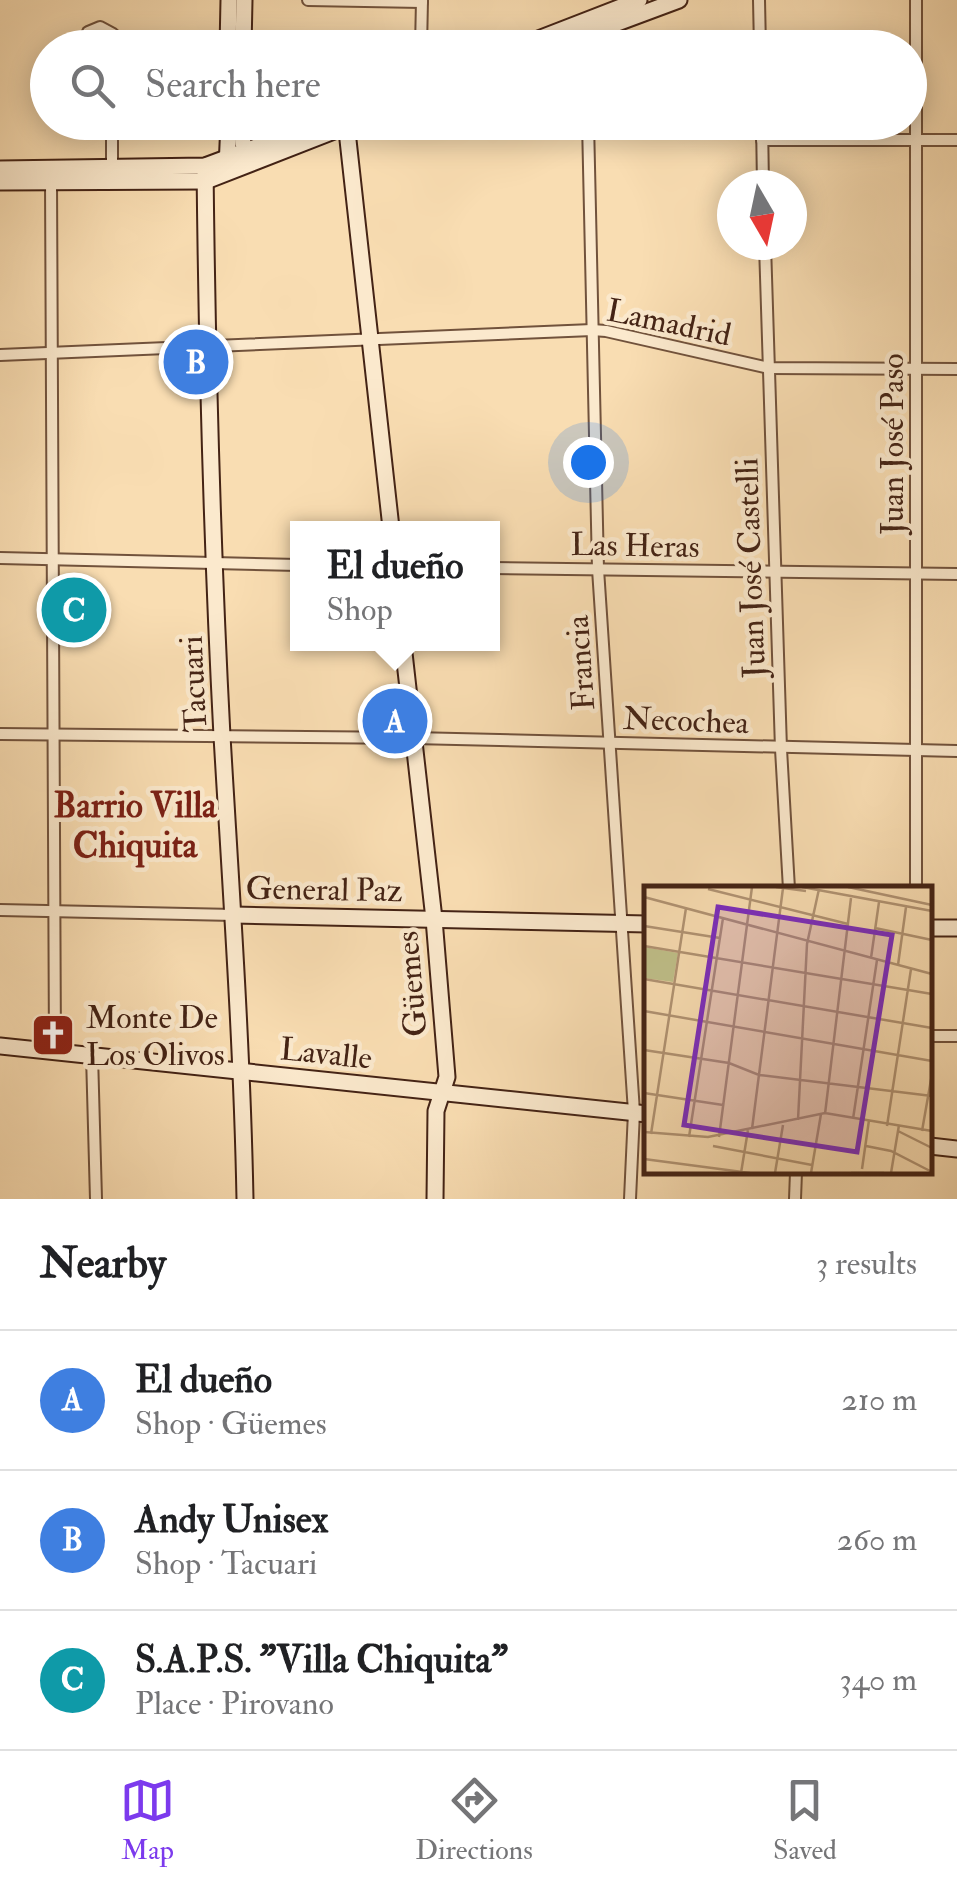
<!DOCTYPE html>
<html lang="en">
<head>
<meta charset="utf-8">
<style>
  body { margin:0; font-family:"IM FELL Double Pica",serif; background:#f6f6f6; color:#202124 }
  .compass { position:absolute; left:717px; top:170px; width:90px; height:90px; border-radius:50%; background:#fff; box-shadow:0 5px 25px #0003; rotate:171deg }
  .you { position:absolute; left:588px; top:462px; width:35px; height:35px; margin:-25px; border:8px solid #fff; border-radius:50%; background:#1a73e8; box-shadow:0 0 0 15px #1a73e833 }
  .badge { display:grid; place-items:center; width:65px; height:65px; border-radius:50%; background:#7c3aed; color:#fff; font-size:32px; font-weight:700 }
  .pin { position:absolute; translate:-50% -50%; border:5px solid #fff; box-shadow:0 2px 10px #0006 }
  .popup { position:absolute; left:290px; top:521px; width:210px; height:130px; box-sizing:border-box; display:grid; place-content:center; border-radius:0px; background:#fff; filter:drop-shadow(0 2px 8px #0005); font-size:32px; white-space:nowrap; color:#757577 }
  .popup b { font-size:38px; color:#202124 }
  .popup::after { content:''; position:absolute; left:50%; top:100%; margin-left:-20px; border:20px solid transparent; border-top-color:#fff }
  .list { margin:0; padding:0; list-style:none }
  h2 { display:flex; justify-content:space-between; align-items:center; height:130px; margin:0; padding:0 40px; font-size:42px }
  h2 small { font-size:32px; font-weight:400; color:#757577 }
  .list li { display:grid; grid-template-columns:65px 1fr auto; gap:30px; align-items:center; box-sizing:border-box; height:140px; padding:0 40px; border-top:2px solid #e0e0e0 }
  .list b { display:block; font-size:38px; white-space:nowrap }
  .list p { margin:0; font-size:32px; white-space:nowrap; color:#757577 }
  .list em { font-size:32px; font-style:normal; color:#757577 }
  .icon { flex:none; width:55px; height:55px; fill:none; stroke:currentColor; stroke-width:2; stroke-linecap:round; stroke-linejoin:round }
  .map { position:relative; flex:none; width:957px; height:1199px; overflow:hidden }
  .search { position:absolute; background:#fff; box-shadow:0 5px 25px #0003; left:30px; right:30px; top:30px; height:110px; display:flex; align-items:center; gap:25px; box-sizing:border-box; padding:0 35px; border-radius:55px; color:#757577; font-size:38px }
  .sheet { height:550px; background:#fff }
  nav { display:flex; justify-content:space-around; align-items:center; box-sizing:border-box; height:140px; border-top:2px solid #e0e0e0; background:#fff; font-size:28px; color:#757577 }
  nav a { display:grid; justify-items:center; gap:5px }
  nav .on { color:#7c3aed }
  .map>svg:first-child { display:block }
  .building { fill:#eca78b; stroke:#442315; stroke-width:2.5 }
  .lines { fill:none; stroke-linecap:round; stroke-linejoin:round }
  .street-casing { stroke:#71523c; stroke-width:14 }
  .secondary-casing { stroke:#442315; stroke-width:19 }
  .street { stroke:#fbe9cd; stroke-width:10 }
  .secondary { stroke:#fbe9cd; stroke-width:15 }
  .labels { text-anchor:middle; stroke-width:9; stroke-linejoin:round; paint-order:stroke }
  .street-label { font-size:32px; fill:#442315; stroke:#fbe9cd }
  .poi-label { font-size:32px; fill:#442315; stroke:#fbe9cd; text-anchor:start }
  .neighbourhood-label { font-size:35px; font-weight:bold; fill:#7a1f14; stroke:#fbe9cd }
  .inset-road { fill:none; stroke:#b19373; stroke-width:2.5 }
  .view { fill:#7b2cbf; fill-opacity:0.15; stroke:#7b2cbf; stroke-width:5 }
  .inset-edge { fill:none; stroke:#442315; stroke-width:5 }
</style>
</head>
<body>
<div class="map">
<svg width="957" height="1199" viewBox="0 0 957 1199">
  <rect width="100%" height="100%" fill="#f9ddb2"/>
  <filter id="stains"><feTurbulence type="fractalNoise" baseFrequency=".002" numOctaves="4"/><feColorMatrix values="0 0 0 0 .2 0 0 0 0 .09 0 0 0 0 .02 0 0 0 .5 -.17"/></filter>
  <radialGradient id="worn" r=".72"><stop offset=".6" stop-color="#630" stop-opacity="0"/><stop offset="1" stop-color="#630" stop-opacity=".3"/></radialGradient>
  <!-- building -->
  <rect class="building" x="66" y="602" width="17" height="15"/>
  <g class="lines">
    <!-- street casing -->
    <g class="street-casing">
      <g id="street">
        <path d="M308,0L422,2"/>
        <path d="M759,0L760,48"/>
        <path d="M84,48L88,32L100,27L113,34L115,48"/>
        <path d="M421,48L422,0"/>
        <path d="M588,122L598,569L634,1112L630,1199"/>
        <path d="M762,122L763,185"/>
        <path d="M762,140H957"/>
        <path d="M112,172V122"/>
        <path d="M51,180L55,1051"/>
        <path d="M765,245L781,749L789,889"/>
        <path d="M0,355L592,330L606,331L769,368L957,369"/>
        <path d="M0,558L298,565"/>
        <path d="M492,568L957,574"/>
        <path d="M0,734L413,738L957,751"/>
        <path d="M916,889V0"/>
        <path d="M0,910L234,915"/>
        <path d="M930,1036H957"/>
        <path d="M92,1055L96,1199"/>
        <path d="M795,1199L796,1172"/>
      </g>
    </g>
    <!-- secondary casing -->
    <g class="secondary-casing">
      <g id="secondary">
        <path d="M228,48L229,0"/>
        <path d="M243,48L244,0"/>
        <path d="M515,48L639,0"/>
        <path d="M550,48L679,0"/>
        <path d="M241,122L243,143L250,162"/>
        <path d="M346,122L391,528"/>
        <path d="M205,166C207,356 212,546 222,736C231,890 242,1044 245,1199"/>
        <path d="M227,168L229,122"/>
        <path d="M0,169L205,166L323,122"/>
        <path d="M0,182L206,181L352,124"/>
        <path d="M403,644L434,919L447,1077L436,1111L435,1199"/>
        <path d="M234,915L647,924"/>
        <path d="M930,928H957"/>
        <path d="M0,1046L647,1114"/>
        <path d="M930,1146L957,1149"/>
      </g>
    </g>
    <!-- street -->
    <use href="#street" class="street"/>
    <!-- secondary -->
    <use href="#secondary" class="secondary"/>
  </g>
  <!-- icons -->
  <defs>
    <g id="church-square" transform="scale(2.25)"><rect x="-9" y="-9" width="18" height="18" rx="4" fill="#8f2418" stroke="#fbe9cd"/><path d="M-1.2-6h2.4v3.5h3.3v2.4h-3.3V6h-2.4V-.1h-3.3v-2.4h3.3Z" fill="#fff"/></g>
  </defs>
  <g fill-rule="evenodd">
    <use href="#church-square" x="53" y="1035"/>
  </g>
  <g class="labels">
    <!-- street labels -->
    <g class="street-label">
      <text transform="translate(669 322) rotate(12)" y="11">Lamadrid</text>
      <text transform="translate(892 444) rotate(-90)" y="11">Juan José Paso</text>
      <text transform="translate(635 545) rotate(1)" y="11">Las Heras</text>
      <text transform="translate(750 568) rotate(-92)" y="11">Juan José Castelli</text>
      <text transform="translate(580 663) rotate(-94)" y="11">Francia</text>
      <text transform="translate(193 684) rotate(-93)" y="11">Tacuari</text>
      <text transform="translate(686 720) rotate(2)" y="11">Necochea</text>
      <text transform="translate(324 889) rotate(1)" y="11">General Paz</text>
      <text transform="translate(411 984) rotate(-95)" y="11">Güemes</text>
      <text transform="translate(326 1053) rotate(6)" y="11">Lavalle</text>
    </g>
    <!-- poi labels -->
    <g class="poi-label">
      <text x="86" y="1028">Monte De<tspan x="86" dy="37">Los Olivos</tspan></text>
    </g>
    <!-- neighbourhood labels -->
    <g class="neighbourhood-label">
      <text x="135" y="817">Barrio Villa<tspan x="135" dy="40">Chiquita</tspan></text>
    </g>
  </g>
  <!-- overview -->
  <g transform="translate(644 886)">
    <rect width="288" height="288" fill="#f9ddb2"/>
    <path d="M0,61L34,67L29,96L0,92Z" fill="#c0c08a"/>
    <path class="inset-road" d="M132,1L162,5M158,1L288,25M204,1L288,19M64,3L204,38M0,11L288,88M0,40L76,52M231,42L288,54M0,60L288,108M227,72L235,16M254,79L262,21M0,93L288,142M0,125L288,175M0,164L85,177L115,189L288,210M0,207L79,219M181,228L207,12M209,233L233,74M154,234L163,58L175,3M243,240L267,83M108,243L139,2M254,245L288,262M278,245L288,188M0,246L64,251L181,227L288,245M7,248L42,22M45,251L79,32M75,251L108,1M137,254L169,259M69,260L168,279M222,260L247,265L288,286M0,273L106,287M218,283L225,234M97,287L104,244M131,287L139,239M167,287L177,228M207,287H240M247,287L255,239"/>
    <path class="view" d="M74,21L248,49L213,266L40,239Z"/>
    <rect width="288" height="288" class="inset-edge"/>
  </g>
  <rect width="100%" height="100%" filter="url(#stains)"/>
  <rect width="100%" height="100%" fill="url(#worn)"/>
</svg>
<svg class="compass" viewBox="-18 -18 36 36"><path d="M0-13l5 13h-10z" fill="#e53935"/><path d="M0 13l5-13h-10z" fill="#757577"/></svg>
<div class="you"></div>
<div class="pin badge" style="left:395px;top:721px;background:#3f7fe0">A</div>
<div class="popup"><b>El dueño</b>Shop</div>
<div class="pin badge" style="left:196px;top:362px;background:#3f7fe0">B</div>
<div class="pin badge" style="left:74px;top:610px;background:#0f9aa8">C</div>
<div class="search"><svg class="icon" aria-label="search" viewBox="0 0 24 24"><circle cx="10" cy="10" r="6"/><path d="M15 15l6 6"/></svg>Search here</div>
</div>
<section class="sheet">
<h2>Nearby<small>3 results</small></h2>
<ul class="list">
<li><span class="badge" style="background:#3f7fe0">A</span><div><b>El dueño</b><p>Shop · Güemes</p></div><em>210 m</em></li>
<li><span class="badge" style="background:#3f7fe0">B</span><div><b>Andy Unisex</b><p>Shop · Tacuari</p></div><em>260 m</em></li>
<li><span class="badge" style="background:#0f9aa8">C</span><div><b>S.A.P.S. &quot;Villa Chiquita&quot;</b><p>Place · Pirovano</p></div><em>340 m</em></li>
</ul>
</section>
<nav>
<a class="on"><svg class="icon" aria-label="map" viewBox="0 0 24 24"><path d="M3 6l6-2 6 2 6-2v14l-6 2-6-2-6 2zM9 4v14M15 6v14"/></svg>Map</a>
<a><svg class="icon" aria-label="directions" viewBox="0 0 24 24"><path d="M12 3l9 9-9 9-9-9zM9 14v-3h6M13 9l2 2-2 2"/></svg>Directions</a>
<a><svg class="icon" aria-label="saved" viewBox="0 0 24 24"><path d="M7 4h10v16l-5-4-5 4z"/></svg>Saved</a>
</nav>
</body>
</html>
